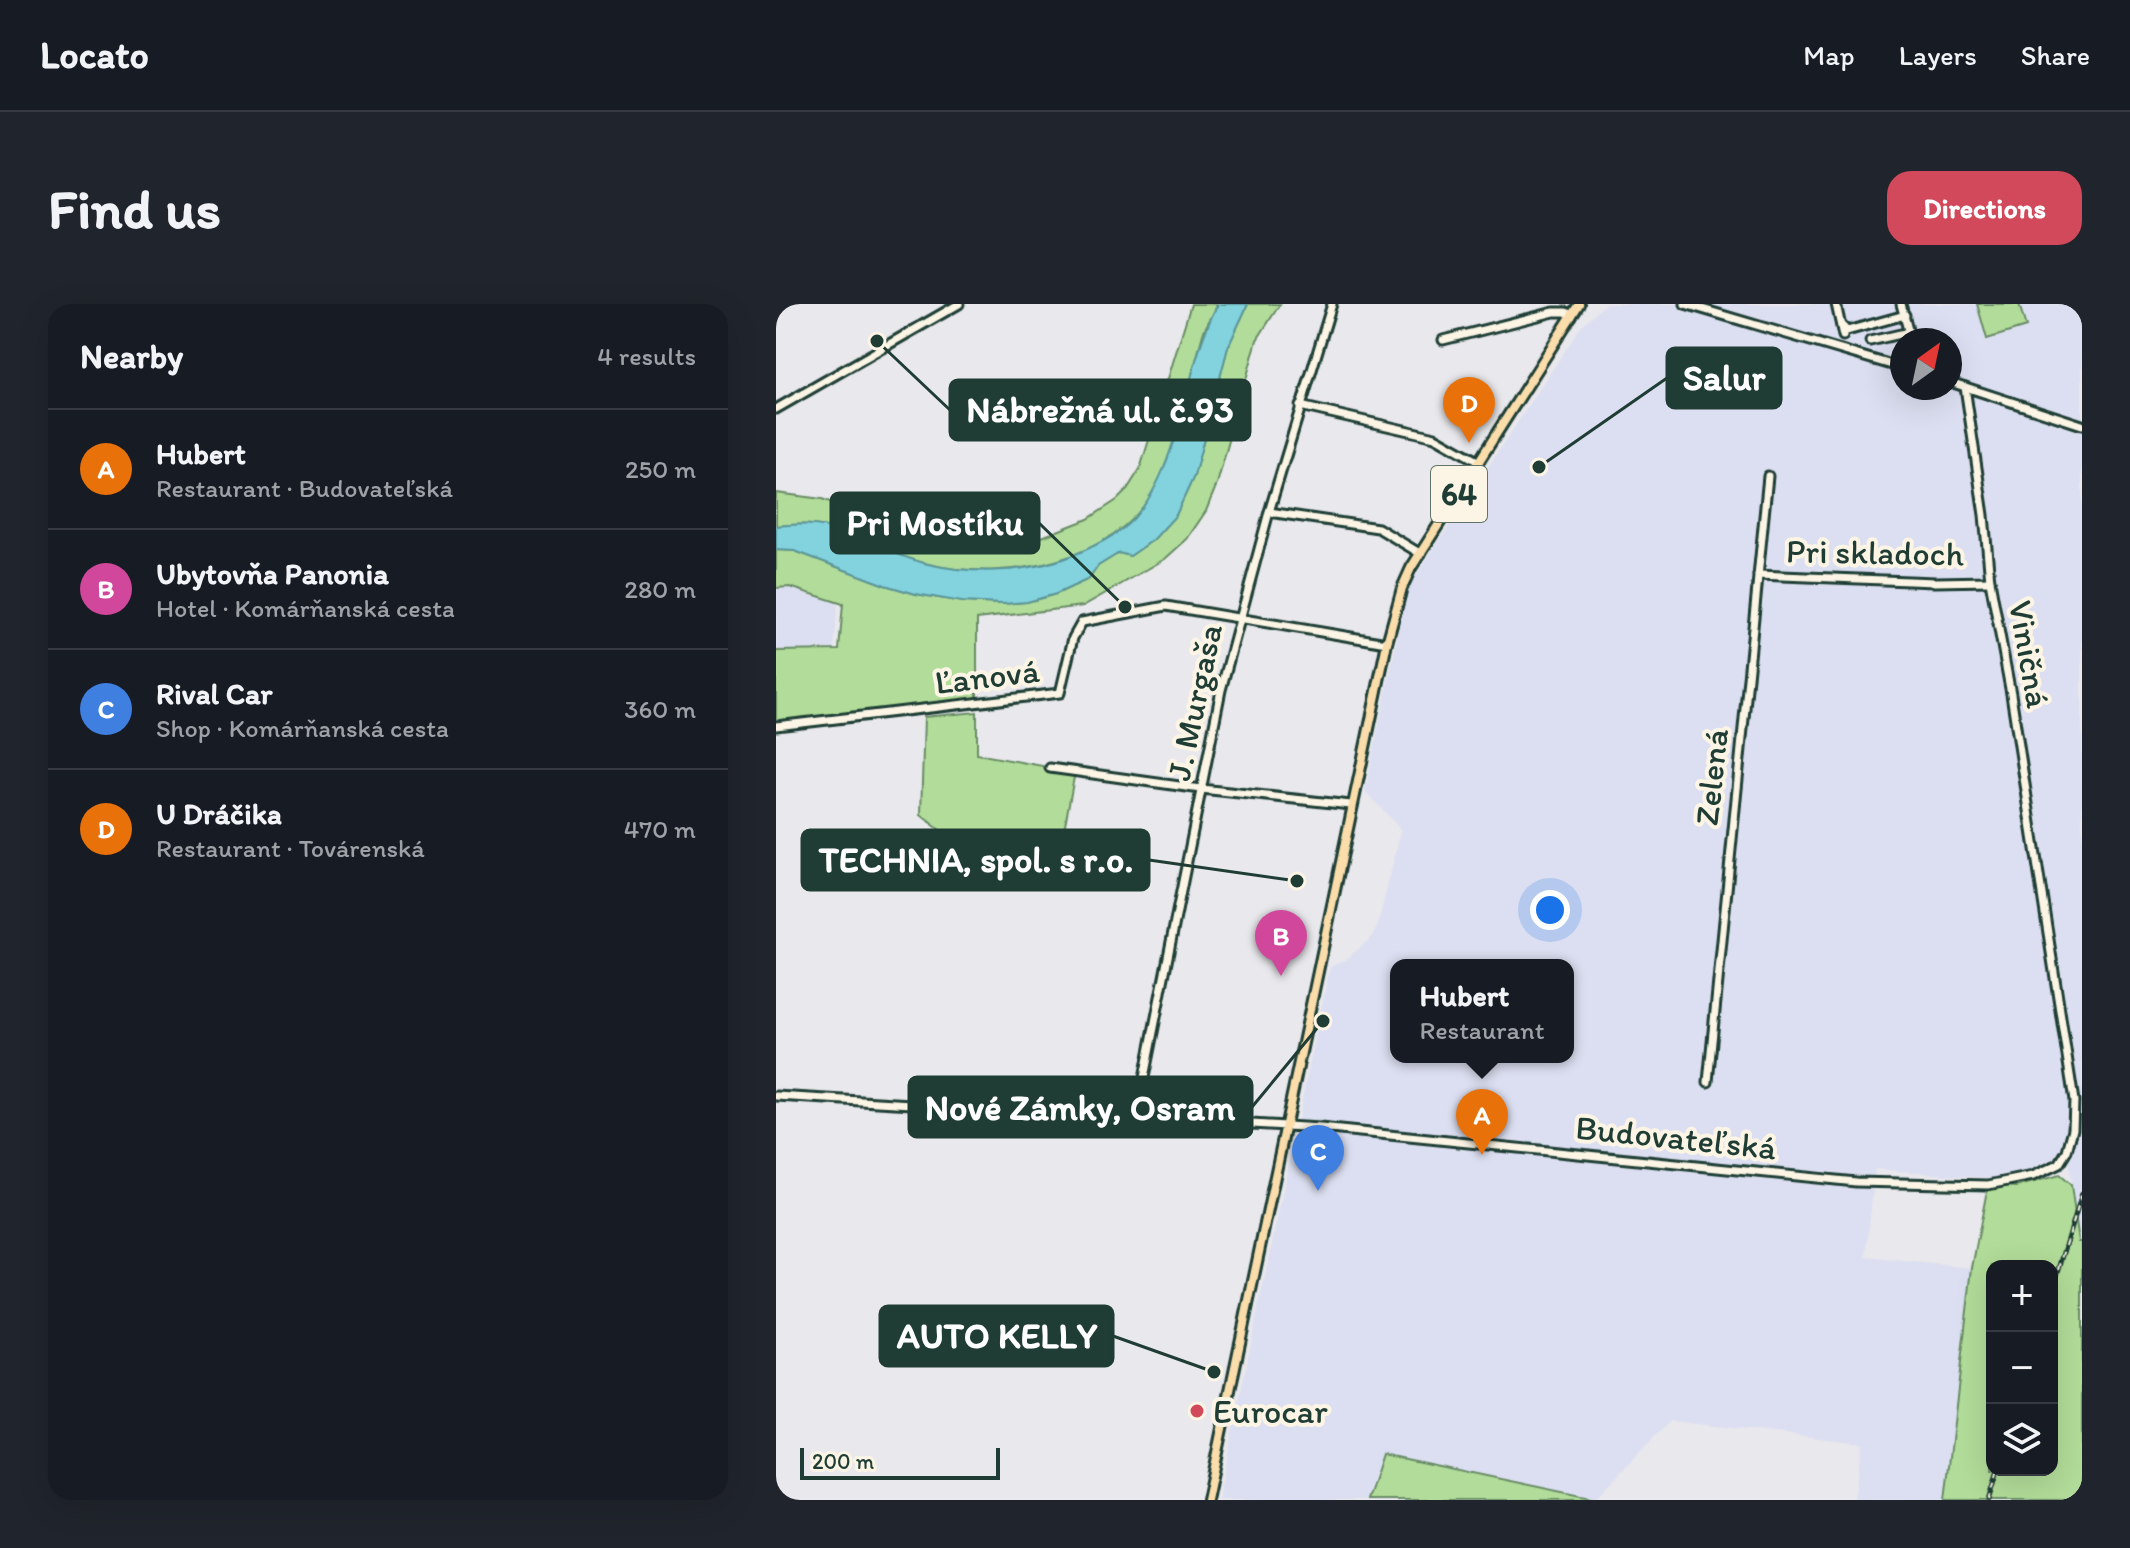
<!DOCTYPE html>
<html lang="en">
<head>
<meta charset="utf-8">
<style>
  body { margin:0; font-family:Itim,sans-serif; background:#20242c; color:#f1f3f6 }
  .controls { position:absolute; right:24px; bottom:24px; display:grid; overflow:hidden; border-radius:16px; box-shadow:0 8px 32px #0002 }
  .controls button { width:72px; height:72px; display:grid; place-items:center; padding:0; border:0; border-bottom:2px solid #363941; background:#171b24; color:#f1f3f6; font:40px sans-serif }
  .compass { position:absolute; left:1114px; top:24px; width:72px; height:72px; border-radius:50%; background:#171b24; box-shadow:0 8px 32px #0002; rotate:33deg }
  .scale { position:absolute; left:24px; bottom:20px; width:200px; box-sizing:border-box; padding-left:8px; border:4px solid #1f3d34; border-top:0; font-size:22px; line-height:28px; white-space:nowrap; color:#1f3d34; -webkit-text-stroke:6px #fcf5e5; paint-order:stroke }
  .you { position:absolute; left:774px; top:606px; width:28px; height:28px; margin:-20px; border:6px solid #fff; border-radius:50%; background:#1a73e8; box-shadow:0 0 0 12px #1a73e833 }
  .badge { display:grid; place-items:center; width:52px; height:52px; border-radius:50%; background:#d1495b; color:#fff; font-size:26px; font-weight:700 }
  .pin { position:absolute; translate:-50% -66px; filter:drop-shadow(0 2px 4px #0008) }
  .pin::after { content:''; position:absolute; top:42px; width:28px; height:24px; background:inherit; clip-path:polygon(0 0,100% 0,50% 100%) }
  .popup { position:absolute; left:614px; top:655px; width:184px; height:104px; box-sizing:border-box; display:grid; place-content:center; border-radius:16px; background:#171b24; filter:drop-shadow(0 2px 6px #0005); font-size:26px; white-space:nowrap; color:#9ea1a6 }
  .popup b { font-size:30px; color:#f1f3f6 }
  .popup::after { content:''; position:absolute; left:50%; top:100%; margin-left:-16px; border:16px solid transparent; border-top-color:#171b24 }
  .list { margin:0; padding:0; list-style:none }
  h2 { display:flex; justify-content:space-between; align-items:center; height:104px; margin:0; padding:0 32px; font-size:34px }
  h2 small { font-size:26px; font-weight:400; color:#9ea1a6 }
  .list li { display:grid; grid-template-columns:52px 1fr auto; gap:24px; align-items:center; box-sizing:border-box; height:120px; padding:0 32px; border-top:2px solid #363941 }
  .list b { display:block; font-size:30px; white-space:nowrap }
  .list p { margin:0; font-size:26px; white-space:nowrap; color:#9ea1a6 }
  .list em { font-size:26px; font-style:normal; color:#9ea1a6 }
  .icon { flex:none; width:44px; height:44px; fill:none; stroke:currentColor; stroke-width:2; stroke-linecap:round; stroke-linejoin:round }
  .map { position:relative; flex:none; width:1306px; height:1196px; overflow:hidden; border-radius:24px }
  header { display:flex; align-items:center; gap:48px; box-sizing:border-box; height:112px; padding:0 40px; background:#171b24; border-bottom:2px solid #363941 }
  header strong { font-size:38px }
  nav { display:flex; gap:44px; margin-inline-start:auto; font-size:28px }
  .intro { display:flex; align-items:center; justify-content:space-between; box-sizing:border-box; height:192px; padding:0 48px }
  h1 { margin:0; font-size:56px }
  .button { padding:20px 36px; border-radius:24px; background:#d1495b; color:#fff; font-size:28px; font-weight:700 }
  main { display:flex; gap:48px; padding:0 48px }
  aside { flex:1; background:#171b24; border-radius:24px; box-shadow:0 8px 32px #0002 }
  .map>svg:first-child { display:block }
  .built { fill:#dcdff1; fill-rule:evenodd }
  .green { fill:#b2dc99; stroke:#688c66; stroke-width:2; fill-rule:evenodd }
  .water { fill:#83d3de; stroke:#5b979a; stroke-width:2 }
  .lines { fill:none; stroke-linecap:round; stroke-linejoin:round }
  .minor-casing { stroke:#1f3d34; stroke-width:13 }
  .major-casing { stroke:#1f3d34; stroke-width:14 }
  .minor { stroke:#fcf5e5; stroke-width:7 }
  .major { stroke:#faddab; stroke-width:8 }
  .rail-casing { stroke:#1f3d34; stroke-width:5 }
  .rail { stroke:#fcf5e5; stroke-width:2; stroke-dasharray:6; stroke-linecap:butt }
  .poi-dot { fill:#d1495b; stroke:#fcf5e5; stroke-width:3 }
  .labels { text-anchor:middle; stroke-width:8; stroke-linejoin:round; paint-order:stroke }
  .shield { fill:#fcf5e5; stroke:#617469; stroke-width:2 }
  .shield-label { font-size:32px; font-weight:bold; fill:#1f3d34 }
  .street-label { font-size:34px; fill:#1f3d34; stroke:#fcf5e5 }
  .poi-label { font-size:34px; fill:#1f3d34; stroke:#fcf5e5; text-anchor:start }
  .leader { fill:none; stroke:#1f3d34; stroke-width:3 }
  .callout-dot { fill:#1f3d34; stroke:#fcf5e5; stroke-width:3 }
  .callout { fill:#1f3d34; stroke:#1f3d34; stroke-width:3 }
  .callout-label { font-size:36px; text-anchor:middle; font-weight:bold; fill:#fff }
</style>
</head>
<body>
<header>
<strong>Locato</strong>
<nav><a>Map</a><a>Layers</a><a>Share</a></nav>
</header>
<div class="intro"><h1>Find us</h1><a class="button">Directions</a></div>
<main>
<aside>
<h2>Nearby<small>4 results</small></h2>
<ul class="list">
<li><span class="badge" style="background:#e8710a">A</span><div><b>Hubert</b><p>Restaurant · Budovateľská</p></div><em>250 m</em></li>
<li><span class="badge" style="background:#d1479c">B</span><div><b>Ubytovňa Panonia</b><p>Hotel · Komárňanská cesta</p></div><em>280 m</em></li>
<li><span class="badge" style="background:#3f7fe0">C</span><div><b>Rival Car</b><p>Shop · Komárňanská cesta</p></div><em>360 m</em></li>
<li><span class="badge" style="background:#e8710a">D</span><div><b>U Dráčika</b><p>Restaurant · Továrenská</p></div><em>470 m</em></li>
</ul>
</aside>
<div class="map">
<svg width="1306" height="1196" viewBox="0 0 1306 1196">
  <rect width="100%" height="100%" fill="#e9e8ec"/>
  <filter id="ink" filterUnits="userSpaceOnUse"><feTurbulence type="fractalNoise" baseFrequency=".0125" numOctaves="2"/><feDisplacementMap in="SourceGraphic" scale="16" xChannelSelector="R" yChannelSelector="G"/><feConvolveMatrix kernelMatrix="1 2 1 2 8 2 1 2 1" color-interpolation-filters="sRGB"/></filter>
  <g filter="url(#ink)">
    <!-- built -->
    <g class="built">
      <path d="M829,0H1306V938L1303,939L1289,833L1282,851L1266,866L1243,872L1222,874L1197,873L1099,865L1090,953L1196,964L1169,1196H1078L1086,1139L894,1117L819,1195L607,1150L591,1196H442L554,663L571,655L595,634L602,621L625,526L589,487L630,292L637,276L806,21ZM1126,36H1174V84H1126ZM620,661H792V753H620Z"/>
      <path d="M14,283L62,297L58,346L0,347V284Z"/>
    </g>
    <!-- green -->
    <g class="green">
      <path d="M415,0H442C438,9 432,18 428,27C424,39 422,51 418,63C408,101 399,142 382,179C345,258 229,279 152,260C118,252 88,234 54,224C37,219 18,220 0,222V189L46,195L161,238L220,243L253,238L312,215L341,196L350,187L364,165Z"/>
      <path d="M472,0H504L481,36L441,180L430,207L411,235L389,255L307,302L201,315V398L0,418V347L63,346L67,300L14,283L0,284V246L19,247L109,281L140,290L186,298L226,300L251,298L280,290L313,275L322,262L343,249L354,252L377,236L400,211L418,172L452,43Z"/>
      <path d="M1201,0H1243L1250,23L1211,35Z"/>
      <path d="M201,408V450L299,468L280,568L204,558L145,511L148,413Z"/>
      <path d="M1283,871L1295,881L1303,938H1306V1196H1169L1196,964L1212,881L1240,883ZM1216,962H1276V1166H1216Z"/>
      <path d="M606,1150L819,1195V1196H591Z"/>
    </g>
    <!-- water -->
    <path class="water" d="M442,0H472L452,43L418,172L400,211L377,236L354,252L343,249L322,262L313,275L280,290L251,298L226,300L186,298L140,290L109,281L19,247L0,246V222C18,220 37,219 54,224C88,234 118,252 152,260C194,270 243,269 284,256C309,247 340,234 358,214C407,159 407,65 442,0Z"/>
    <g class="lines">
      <!-- minor casing -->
      <g class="minor-casing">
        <g id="minor">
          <path d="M909,0L1126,64"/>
          <path d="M1060,0L1067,32"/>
          <path d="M1066,22L1071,27L1129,11"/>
          <path d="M667,36L778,8H790L796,12"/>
          <path d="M1094,37L1129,29L1132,26L1125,0"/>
          <path d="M1174,78L1306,121"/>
          <path d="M524,102L659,133L703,158"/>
          <path d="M0,105L183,0"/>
          <path d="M493,208L602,224L645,250"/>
          <path d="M982,271L1159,278L1214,277"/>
          <path d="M0,422L284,389L297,334L306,318L390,302L611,339"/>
          <path d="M274,464L425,485L575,501"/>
          <path d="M932,778L992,172"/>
          <path d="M0,792L544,824L1080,878L1212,881L1257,872L1283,860L1291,847L1297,825L1298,797L1235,390L1214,277L1208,211L1189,83"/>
          <path d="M360,814L445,386L493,208L556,0"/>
        </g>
      </g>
      <!-- major casing -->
      <g class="major-casing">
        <path id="major" d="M431,1196L611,339L626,284L635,264L803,0"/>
      </g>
      <!-- minor -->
      <use href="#minor" class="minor"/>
      <!-- major -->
      <use href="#major" class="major"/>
      <!-- rail casing -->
      <g class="rail-casing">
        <g id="rail">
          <path d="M1276,988L1306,889"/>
          <path d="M1213,1196L1222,1166"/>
        </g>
      </g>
      <!-- rail -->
      <use href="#rail" class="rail"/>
    </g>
  </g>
  <!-- markers -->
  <circle class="poi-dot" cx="421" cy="1107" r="8"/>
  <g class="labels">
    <!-- shield labels -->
    <rect class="shield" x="655" y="162" width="56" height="56" rx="6"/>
    <g class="shield-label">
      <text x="683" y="201">64</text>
    </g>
    <!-- street labels -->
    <g class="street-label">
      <text transform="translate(1099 248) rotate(1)" y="12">Pri skladoch</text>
      <text transform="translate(1254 350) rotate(80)" y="12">Viničná</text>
      <text transform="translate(211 372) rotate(-7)" y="12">Ľanová</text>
      <text transform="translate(418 398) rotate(-78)" y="12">J. Murgaša</text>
      <text transform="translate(935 473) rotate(-84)" y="12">Zelená</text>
      <text transform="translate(900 833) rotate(6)" y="12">Budovateľská</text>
    </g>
    <!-- poi labels -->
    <g class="poi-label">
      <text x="437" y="1119">Eurocar</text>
    </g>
  </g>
  <!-- callouts -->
  <path class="leader" d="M763 163L891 74M101 37L174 106M349 303L263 219M521 577L373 556M547 717L476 803M438 1068L337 1032"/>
  <g class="callout-dot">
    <circle cx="763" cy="163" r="8"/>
    <circle cx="101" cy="37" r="8"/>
    <circle cx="349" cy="303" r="8"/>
    <circle cx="521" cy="577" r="8"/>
    <circle cx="547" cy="717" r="8"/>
    <circle cx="438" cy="1068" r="8"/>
  </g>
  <g class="callout">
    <rect x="891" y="44" width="114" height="60" rx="8"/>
    <rect x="174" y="76" width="300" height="60" rx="8"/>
    <rect x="55" y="189" width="208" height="60" rx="8"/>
    <rect x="26" y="526" width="347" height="60" rx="8"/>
    <rect x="133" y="773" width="343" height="60" rx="8"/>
    <rect x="104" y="1002" width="233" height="60" rx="8"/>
  </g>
  <g class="callout-label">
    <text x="948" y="86">Salur</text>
    <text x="324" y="118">Nábrežná ul. č.93</text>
    <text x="159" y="231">Pri Mostíku</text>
    <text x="200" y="568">TECHNIA, spol. s r.o.</text>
    <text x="304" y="816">Nové Zámky, Osram</text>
    <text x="221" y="1044">AUTO KELLY</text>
  </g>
</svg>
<div class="controls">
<button>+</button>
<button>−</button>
<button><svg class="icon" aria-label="layers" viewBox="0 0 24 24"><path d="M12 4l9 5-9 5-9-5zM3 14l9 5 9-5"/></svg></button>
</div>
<svg class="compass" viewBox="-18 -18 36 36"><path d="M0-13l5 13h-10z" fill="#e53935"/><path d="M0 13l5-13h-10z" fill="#9ea1a6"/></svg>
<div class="scale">200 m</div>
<div class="you"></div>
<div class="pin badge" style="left:706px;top:851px;background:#e8710a">A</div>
<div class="popup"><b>Hubert</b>Restaurant</div>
<div class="pin badge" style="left:505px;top:672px;background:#d1479c">B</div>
<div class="pin badge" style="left:542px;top:887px;background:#3f7fe0">C</div>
<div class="pin badge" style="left:693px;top:139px;background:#e8710a">D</div>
</div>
</main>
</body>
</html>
